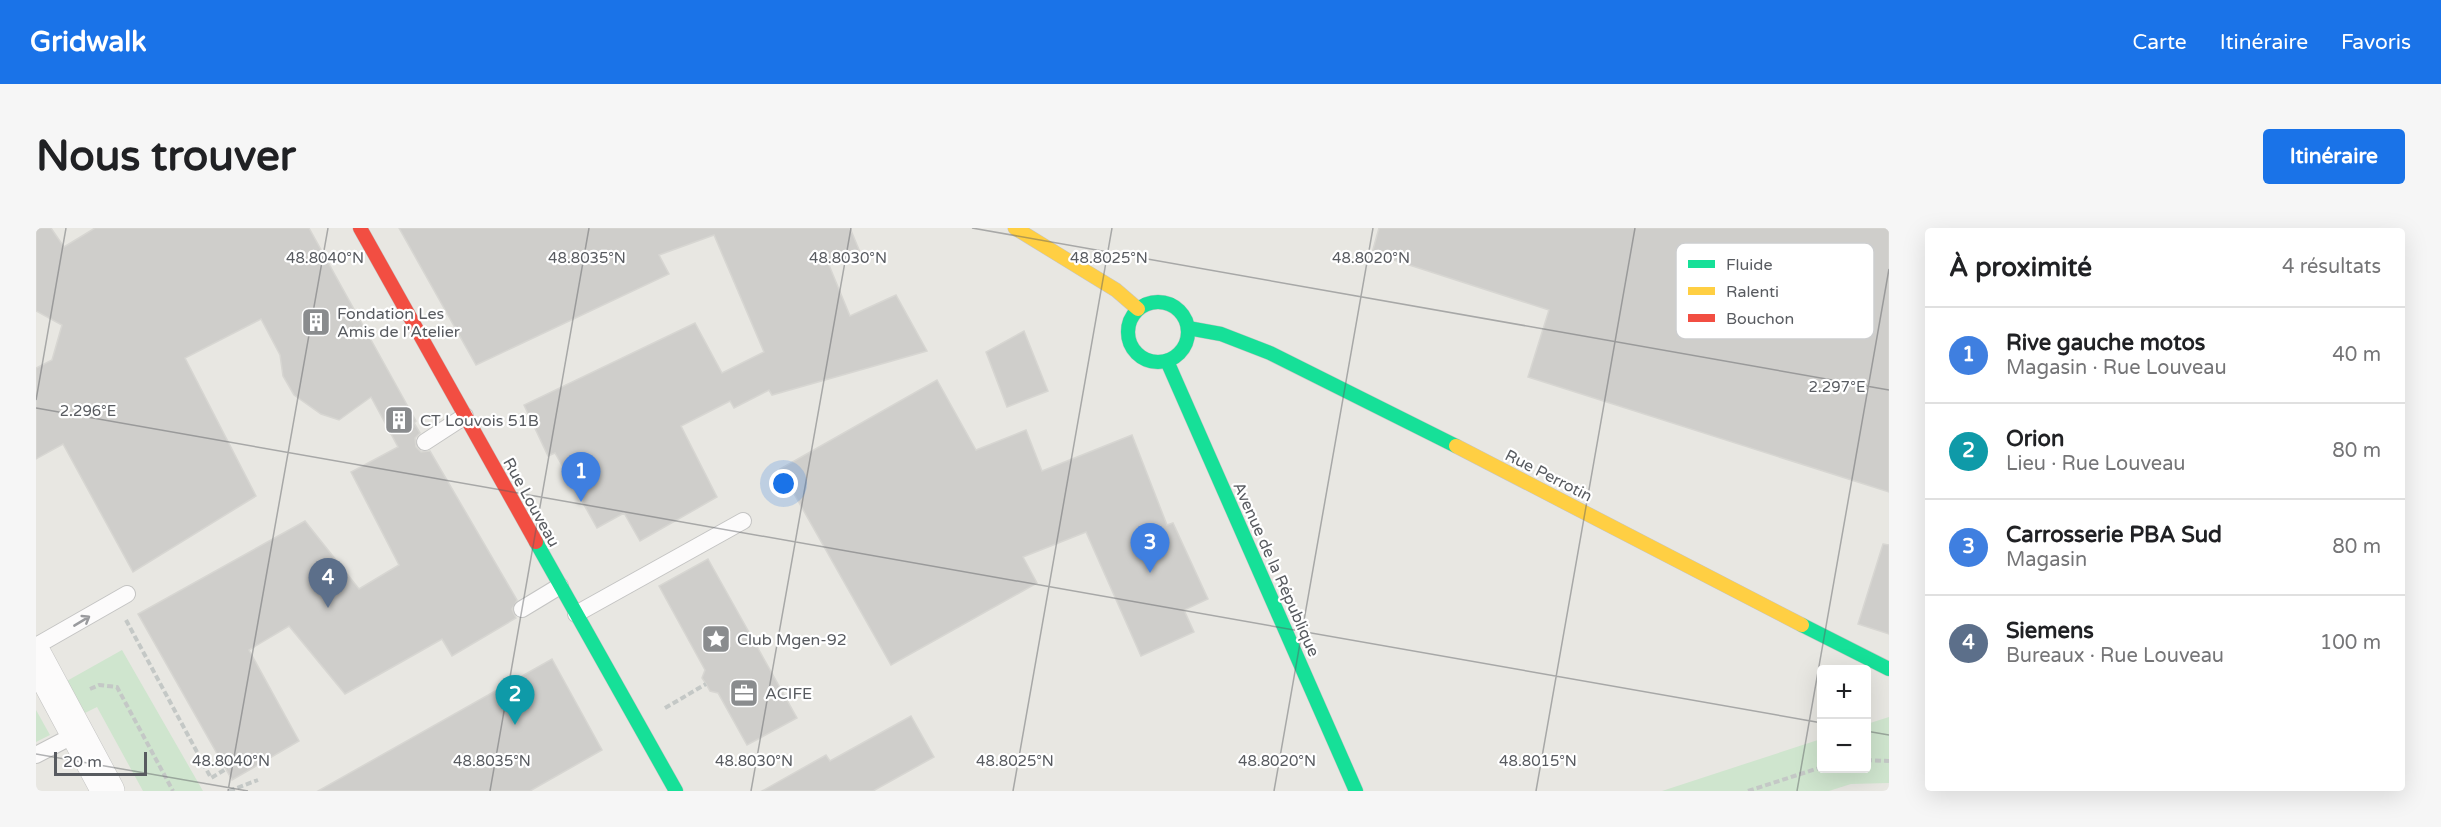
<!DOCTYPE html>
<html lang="fr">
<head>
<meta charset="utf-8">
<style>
  body { margin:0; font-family:"Varela Round",sans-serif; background:#f6f6f6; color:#202124 }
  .controls { position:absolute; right:18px; bottom:18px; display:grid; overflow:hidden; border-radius:6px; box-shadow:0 6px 24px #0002 }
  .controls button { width:54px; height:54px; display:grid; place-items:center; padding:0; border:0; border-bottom:2px solid #e0e0e0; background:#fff; color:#202124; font:30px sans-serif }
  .scale { position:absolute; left:18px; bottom:15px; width:93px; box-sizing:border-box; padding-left:6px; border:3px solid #585b60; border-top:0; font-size:16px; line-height:21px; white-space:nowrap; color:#585b60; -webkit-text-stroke:4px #fff; paint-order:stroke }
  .you { position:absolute; left:748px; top:256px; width:21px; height:21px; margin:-15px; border:4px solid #fff; border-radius:50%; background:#1a73e8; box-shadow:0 0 0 9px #1a73e833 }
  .badge { display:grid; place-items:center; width:39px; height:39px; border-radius:50%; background:#1a73e8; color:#fff; font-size:20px; font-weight:700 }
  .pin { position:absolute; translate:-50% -50px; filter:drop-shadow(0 2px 3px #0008) }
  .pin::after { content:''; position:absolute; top:32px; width:21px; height:18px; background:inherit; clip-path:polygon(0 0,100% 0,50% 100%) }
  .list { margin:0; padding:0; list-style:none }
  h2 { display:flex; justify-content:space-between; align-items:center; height:78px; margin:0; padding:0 24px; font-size:26px }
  h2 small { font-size:20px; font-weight:400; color:#757577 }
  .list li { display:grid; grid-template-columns:39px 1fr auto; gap:18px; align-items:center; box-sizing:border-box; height:96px; padding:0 24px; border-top:2px solid #e0e0e0 }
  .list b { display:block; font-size:22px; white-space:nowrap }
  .list p { margin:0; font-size:20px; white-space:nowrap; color:#757577 }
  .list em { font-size:20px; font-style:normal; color:#757577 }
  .map { position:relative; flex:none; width:1853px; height:563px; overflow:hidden; border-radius:6px }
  header { display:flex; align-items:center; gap:36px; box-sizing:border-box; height:84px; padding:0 30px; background:#1a73e8; color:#fff }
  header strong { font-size:28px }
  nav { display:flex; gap:33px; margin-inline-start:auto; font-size:21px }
  .intro { display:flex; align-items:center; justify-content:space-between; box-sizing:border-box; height:144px; padding:0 36px }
  h1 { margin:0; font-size:42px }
  .button { padding:15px 27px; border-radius:6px; background:#1a73e8; color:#fff; font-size:21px; font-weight:700 }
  main { display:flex; gap:36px; padding:0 36px }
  aside { flex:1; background:#fff; border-radius:6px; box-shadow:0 6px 24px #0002 }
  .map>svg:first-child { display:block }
  .green { fill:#cfe5ce }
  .building { fill:#cfcecb; stroke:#d7d6d2; stroke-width:1.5 }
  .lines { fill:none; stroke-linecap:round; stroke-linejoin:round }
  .lane-casing { stroke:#c4c4c3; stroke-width:18 }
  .street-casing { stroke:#c4c4c3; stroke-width:34 }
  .fast-casing { stroke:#c5c5c4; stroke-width:15 }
  .slow-casing { stroke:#c5c5c4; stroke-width:15 }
  .jam-casing { stroke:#c5c5c4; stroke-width:15 }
  .path { stroke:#c4c8c6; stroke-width:4; stroke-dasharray:6 3; stroke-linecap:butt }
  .lane { stroke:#fcfbfb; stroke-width:16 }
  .street { stroke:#fcfbfb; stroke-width:33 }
  .fast { stroke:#16e098; stroke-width:14 }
  .slow { stroke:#ffcf43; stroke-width:14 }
  .jam { stroke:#f24e42; stroke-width:14 }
  .oneway { stroke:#9a9b9e }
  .ticks { fill:none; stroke:#585b60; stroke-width:1.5; stroke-opacity:0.45 }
  .labels { text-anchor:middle; stroke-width:4.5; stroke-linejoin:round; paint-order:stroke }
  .poi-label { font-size:16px; fill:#585b60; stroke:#fff; text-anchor:start }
  .street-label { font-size:16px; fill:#585b60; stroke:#fff }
  .key { fill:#fff; stroke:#cdcecf; stroke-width:1.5 }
  .key-label { font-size:16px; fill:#585b60 }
  .ticks-label { font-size:15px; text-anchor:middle; fill:#585b60; stroke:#fff; stroke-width:4.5; stroke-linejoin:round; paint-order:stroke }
</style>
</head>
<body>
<header>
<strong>Gridwalk</strong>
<nav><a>Carte</a><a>Itinéraire</a><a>Favoris</a></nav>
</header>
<div class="intro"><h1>Nous trouver</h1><a class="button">Itinéraire</a></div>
<main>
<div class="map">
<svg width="1853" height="563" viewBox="0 0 1853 563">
  <rect width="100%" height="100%" fill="#e8e7e2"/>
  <!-- green -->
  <g class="green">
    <path d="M86,422L167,563H107L61,479L47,486L29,454Z"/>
    <path d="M0,482L14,507L0,514Z"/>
    <path d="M1853,489V555L1815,556L1793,563H1626L1785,511L1786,540H1830L1831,496Z"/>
  </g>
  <!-- building -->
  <g class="building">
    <path d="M0,0H15L28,19L59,0H273L380,193L378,195L384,205L379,210L380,219L385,224L394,223L481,372L476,381L480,390L416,428L406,411L309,466L253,398L213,422L263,513L196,552L102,386L269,293L323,361L363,337L315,244L362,219L335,169L303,192L285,186L258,167L247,148L244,127L225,91L149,130L220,268L97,344L27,216L0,231V140L16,132L26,97L0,83Z"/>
    <path d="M363,0H814L824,24L793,37L814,88L860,67L891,123L736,167L733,162L698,180L694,173L645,198L681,269L604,313L588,285L561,300L519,225L512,228L488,177L659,95L686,145L728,124L678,7L623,27L633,46L440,137Z"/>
    <path d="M1343,0H1853V264L1492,149L1513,82L1336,25Z"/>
    <path d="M988,103L1012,163L971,179L950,124Z"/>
    <path d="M901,152L940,222L990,202L1006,243L1096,207L1131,297L1137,295L1172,371L1148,382L1158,404L1105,428L1050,304L987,329L1001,355L855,437L744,241Z"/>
    <path d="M1847,316L1853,317V406L1822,396Z"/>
    <path d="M672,331L761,490L711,517L682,465L674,463L670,456L666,450L669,442L623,358Z"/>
    <path d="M516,431L566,522L494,563H282Z"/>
    <path d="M875,488L898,529L837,563H726L790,527L794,533Z"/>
  </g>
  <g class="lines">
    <!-- lane casing -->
    <g class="lane-casing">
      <g id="lane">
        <path d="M389,214L429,188"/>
        <path d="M486,381L524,358"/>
        <path d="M540,386L707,293"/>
        <path d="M0,418L91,366"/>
        <path d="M0,527L42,505"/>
      </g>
    </g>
    <!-- street casing -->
    <g class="street-casing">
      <path id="street" d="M0,429L72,563"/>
    </g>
    <!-- fast casing -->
    <g class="fast-casing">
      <g id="fast">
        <circle cx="1122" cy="104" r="30"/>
        <path d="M1152,100L1185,106L1234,125L1420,218"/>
        <path d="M1131,133L1320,563"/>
        <path d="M500,314L640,563"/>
        <path d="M1766,397L1853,441"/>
      </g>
    </g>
    <!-- slow casing -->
    <g class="slow-casing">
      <g id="slow">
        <path d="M979,0L1080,62L1102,81"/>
        <path d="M1420,218L1766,397"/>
      </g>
    </g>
    <!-- jam casing -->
    <g class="jam-casing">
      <path id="jam" d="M324,0L500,314"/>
    </g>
    <!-- path -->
    <g class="path">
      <path d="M90,392L175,550L190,541"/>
      <path d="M54,461L63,457L81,459L137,563"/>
      <path d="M629,480L670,456"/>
      <path d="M1830,532L1853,533"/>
      <path d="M193,563L222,552"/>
      <path d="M1712,563L1786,539"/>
    </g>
    <!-- lane -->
    <use href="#lane" class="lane"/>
    <!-- street -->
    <use href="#street" class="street"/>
    <!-- fast -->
    <use href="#fast" class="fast"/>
    <!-- slow -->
    <use href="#slow" class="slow"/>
    <!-- jam -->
    <use href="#jam" class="jam"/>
  </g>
  <!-- one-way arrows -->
  <defs><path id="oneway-shaft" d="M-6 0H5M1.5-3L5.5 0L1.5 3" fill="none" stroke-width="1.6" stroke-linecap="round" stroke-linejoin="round" transform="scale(1.5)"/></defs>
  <use class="oneway" href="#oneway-shaft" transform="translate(46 393) rotate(-31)"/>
  <!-- ticks -->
  <path class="ticks" d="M936,0L1853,162M0,172L30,0M0,180L1786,495M1830,503L1853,507M0,526L212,563M192,563L292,0M454,563L553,0M715,563L815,0M977,563L1076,0M1238,563L1337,0M1500,563L1599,0M1761,563L1853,41"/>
  <!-- icons -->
  <defs>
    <g id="building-square" transform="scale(1.5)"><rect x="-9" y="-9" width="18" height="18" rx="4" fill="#8a8c8e" stroke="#fff"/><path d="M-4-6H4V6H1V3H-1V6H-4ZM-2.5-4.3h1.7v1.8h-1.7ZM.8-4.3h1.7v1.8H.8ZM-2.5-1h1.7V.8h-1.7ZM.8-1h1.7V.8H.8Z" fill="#fff"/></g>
    <g id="sight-square" transform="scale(1.5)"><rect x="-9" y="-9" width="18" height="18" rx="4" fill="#8a8c8e" stroke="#fff"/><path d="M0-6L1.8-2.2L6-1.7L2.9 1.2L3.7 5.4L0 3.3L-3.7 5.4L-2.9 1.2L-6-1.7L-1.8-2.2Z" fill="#fff"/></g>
    <g id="office-square" transform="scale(1.5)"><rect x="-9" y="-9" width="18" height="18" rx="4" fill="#8a8c8e" stroke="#fff"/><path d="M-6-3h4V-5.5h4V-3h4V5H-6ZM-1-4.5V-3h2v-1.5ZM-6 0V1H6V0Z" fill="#fff"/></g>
  </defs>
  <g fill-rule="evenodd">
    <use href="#building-square" x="280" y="94"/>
    <use href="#building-square" x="363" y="192"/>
    <use href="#sight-square" x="680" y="411"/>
    <use href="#office-square" x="708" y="465"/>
  </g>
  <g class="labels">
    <!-- poi labels -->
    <g class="poi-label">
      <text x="301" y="91">Fondation Les<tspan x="301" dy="18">Amis de l'Atelier</tspan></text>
      <text x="384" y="198">CT Louvois 51B</text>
      <text x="701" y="417">Club Mgen-92</text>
      <text x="729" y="471">ACIFE</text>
    </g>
    <!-- street labels -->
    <g class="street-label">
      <text transform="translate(1513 247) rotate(27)" y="6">Rue Perrotin</text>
      <text transform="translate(496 274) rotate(61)" y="6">Rue Louveau</text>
      <text transform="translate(1241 341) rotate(66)" y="6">Avenue de la République</text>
    </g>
  </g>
  <!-- legend -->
  <rect x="1640" y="15" width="198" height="96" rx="9" class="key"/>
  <rect x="1652" y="32" width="27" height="8" fill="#16e098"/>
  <rect x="1652" y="59" width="27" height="8" fill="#ffcf43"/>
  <rect x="1652" y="86" width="27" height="8" fill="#f24e42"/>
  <g class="key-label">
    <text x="1690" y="42">Fluide</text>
    <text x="1690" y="69">Ralenti</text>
    <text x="1690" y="96">Bouchon</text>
  </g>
  <g class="ticks-label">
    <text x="289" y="35">48.8040°N</text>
    <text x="551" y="35">48.8035°N</text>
    <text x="812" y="35">48.8030°N</text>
    <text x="1073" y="35">48.8025°N</text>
    <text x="1335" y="35">48.8020°N</text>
    <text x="1801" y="164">2.297°E</text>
    <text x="52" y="188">2.296°E</text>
    <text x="195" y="538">48.8040°N</text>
    <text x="456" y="538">48.8035°N</text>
    <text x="718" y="538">48.8030°N</text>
    <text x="979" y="538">48.8025°N</text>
    <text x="1241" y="538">48.8020°N</text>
    <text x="1502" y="538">48.8015°N</text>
  </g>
</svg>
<div class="controls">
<button>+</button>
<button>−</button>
</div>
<div class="scale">20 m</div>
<div class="you"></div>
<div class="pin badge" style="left:545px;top:274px;background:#3f7fe0">1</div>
<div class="pin badge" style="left:479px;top:497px;background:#0f9aa8">2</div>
<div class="pin badge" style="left:1114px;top:345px;background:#3f7fe0">3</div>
<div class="pin badge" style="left:292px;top:380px;background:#5c6f8a">4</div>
</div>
<aside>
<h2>À proximité<small>4 résultats</small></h2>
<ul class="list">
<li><span class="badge" style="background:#3f7fe0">1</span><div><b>Rive gauche motos</b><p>Magasin · Rue Louveau</p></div><em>40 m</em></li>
<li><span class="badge" style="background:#0f9aa8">2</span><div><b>Orion</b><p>Lieu · Rue Louveau</p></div><em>80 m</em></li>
<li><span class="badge" style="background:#3f7fe0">3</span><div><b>Carrosserie PBA Sud</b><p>Magasin</p></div><em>80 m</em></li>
<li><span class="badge" style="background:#5c6f8a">4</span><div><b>Siemens</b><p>Bureaux · Rue Louveau</p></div><em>100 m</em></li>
</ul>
</aside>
</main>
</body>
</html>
